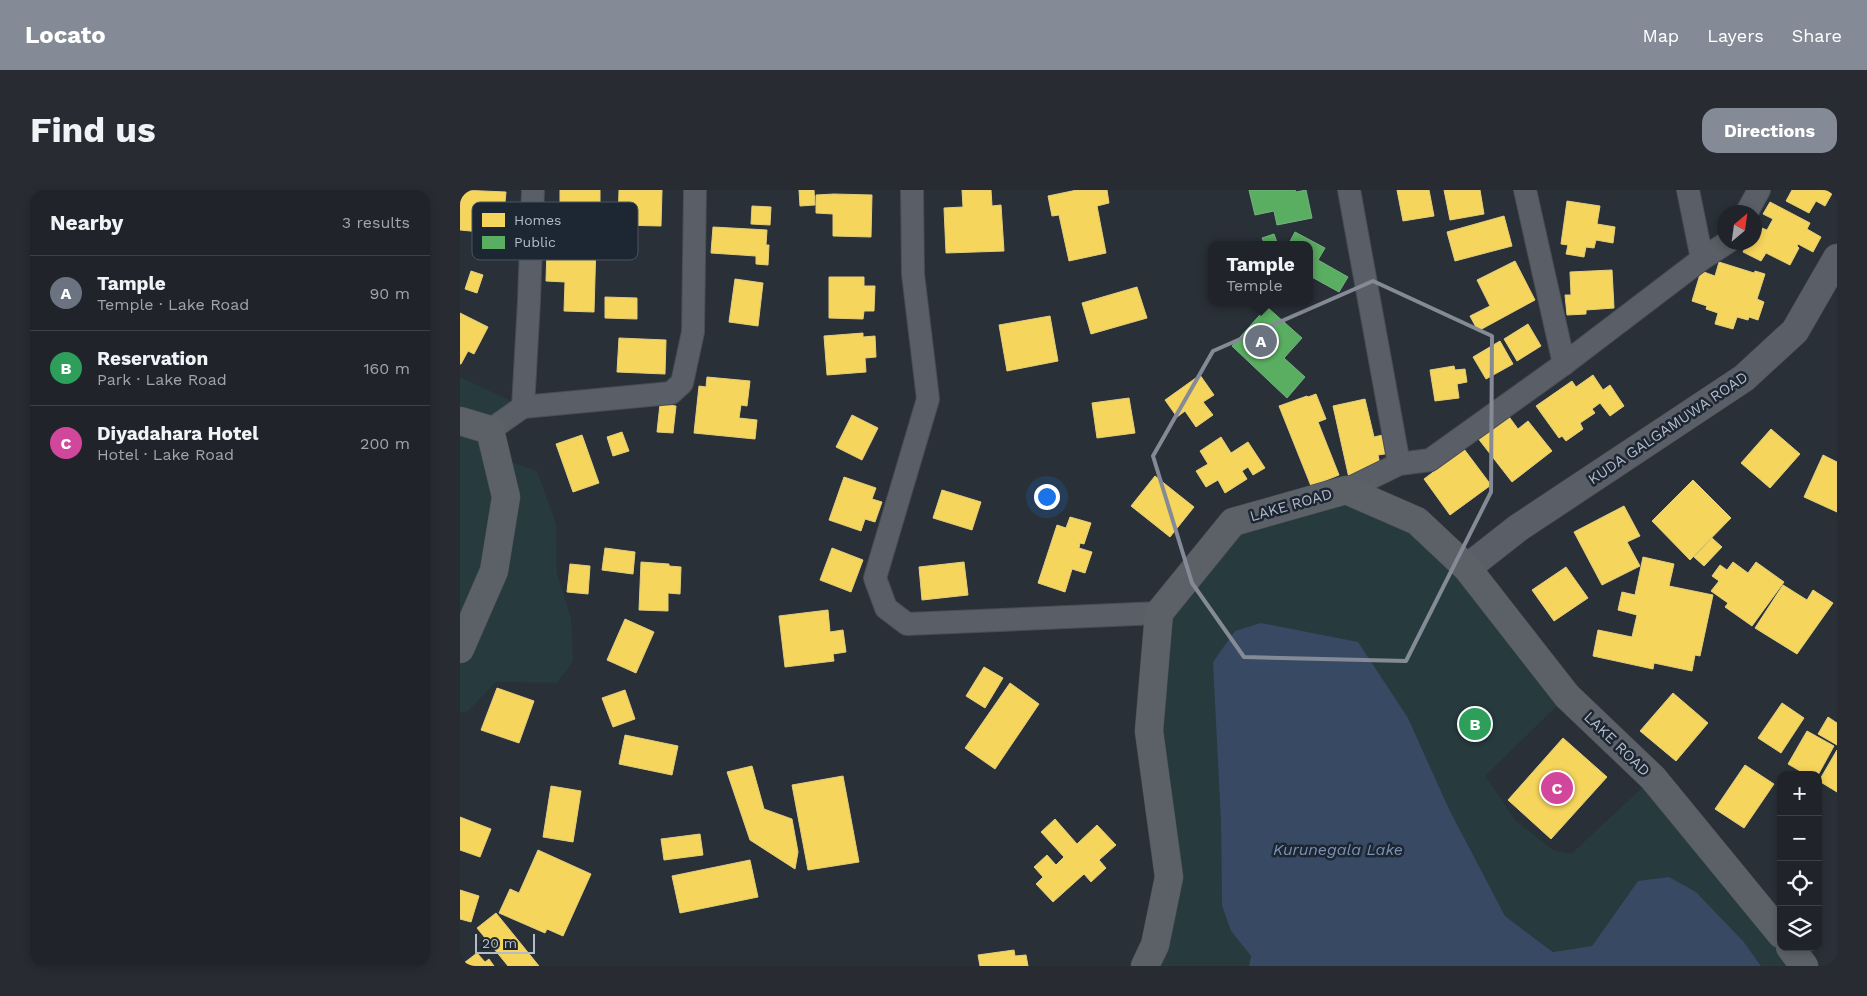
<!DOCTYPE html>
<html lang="en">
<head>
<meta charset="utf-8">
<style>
  body { margin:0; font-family:"Work Sans",sans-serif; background:#282c32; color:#f1f3f6 }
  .controls { position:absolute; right:15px; bottom:15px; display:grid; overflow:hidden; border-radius:10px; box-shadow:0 2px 8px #0003 }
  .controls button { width:45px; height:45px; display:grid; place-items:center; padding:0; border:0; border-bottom:1px solid #3d4147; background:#20242a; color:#f1f3f6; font:25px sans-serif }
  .compass { position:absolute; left:1257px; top:15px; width:45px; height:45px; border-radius:50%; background:#20242a; box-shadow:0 2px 8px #0003; rotate:29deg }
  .scale { position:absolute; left:15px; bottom:12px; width:60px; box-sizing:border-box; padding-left:5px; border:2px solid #b4bcc9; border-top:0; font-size:14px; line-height:18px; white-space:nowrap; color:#b4bcc9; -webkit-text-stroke:4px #1d2633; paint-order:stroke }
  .you { position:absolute; left:586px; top:306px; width:18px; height:18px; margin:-12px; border:4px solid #fff; border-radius:50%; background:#1a73e8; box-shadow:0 0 0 8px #1a73e833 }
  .badge { display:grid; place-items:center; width:32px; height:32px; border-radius:50%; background:#848b96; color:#fff; font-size:16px; font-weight:700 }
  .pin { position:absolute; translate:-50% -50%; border:2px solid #fff; box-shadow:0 1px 5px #0006 }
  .popup { position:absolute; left:748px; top:51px; width:105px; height:65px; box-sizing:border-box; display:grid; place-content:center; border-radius:10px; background:#20242a; filter:drop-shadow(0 1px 4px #0005); font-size:16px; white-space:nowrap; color:#a2a4a8 }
  .popup b { font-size:19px; color:#f1f3f6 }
  .popup::after { content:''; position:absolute; left:50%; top:100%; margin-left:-10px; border:10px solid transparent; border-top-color:#20242a }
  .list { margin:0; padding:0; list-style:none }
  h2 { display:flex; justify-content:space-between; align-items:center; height:65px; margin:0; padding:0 20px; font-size:21px }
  h2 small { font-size:16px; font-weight:400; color:#a2a4a8 }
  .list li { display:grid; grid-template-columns:32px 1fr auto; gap:15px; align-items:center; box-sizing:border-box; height:75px; padding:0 20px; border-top:1px solid #3d4147 }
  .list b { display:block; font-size:19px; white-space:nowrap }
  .list p { margin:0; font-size:16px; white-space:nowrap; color:#a2a4a8 }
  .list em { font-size:16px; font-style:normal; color:#a2a4a8 }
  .icon { flex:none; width:28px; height:28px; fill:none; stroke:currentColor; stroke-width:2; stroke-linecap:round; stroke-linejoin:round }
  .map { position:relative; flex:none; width:1377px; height:776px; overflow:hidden; border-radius:15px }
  header { display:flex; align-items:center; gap:30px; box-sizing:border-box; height:70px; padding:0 25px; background:#848b96; color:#fff }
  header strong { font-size:24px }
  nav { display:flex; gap:28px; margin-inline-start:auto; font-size:18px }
  .intro { display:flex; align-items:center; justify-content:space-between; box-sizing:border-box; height:120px; padding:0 30px }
  h1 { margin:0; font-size:35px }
  .button { padding:12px 22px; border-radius:15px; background:#848b96; color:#fff; font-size:18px; font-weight:700 }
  main { display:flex; gap:30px; padding:0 30px }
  aside { flex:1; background:#20242a; border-radius:15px; box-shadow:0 2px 8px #0003 }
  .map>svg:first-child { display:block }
  .green { fill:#273a3e }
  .water { fill:#384963 }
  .homes { fill:#f6d55c; stroke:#e2ce7d }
  .public { fill:#5aae61; stroke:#75b280 }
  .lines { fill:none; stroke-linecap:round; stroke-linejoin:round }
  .minor-casing { stroke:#484c53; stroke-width:24 }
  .tertiary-casing { stroke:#484c53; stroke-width:29 }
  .primary-casing { stroke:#484c55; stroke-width:29 }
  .minor { stroke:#5a5e66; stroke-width:22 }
  .tertiary { stroke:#5a5e66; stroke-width:28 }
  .primary { stroke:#5c6168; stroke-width:28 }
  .marked { fill:none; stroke:#848b96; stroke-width:4; stroke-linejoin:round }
  .labels { text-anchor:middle; stroke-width:5; stroke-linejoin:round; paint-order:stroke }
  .street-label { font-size:15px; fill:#b4bcc9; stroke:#1d2633 }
  .water-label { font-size:16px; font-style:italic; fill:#7c92b1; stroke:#1d2633 }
  .key { fill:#1d2633; stroke:#4a5360; stroke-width:1 }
  .key-label { font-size:14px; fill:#b4bcc9 }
</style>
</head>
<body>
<header>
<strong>Locato</strong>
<nav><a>Map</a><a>Layers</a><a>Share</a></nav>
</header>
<div class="intro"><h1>Find us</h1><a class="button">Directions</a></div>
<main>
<aside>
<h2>Nearby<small>3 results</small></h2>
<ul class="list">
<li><span class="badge" style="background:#6b7280">A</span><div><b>Tample</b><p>Temple · Lake Road</p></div><em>90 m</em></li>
<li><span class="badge" style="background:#2e9e5b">B</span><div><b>Reservation</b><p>Park · Lake Road</p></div><em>160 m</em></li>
<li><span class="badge" style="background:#d1479c">C</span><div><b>Diyadahara Hotel</b><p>Hotel · Lake Road</p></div><em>200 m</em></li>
</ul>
</aside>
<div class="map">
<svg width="1377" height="776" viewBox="0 0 1377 776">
  <rect width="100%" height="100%" fill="#2a3038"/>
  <!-- green -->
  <g class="green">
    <path d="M0,187L63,217L30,240L41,269L77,281L96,334L97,384L111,428L113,471L97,493L36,492L8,521L0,523Z"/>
    <path d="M886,300L957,331L1107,506L1025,586L1055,630L1093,660L1111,664L1193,588L1344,776H1301L1283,751L1236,702L1178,691L1132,756L1094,762L1045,726L989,619L948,528L761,632L762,716L771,741L791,766L789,776H685L709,687L689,541L699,423L773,332Z"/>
  </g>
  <!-- water -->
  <path class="water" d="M801,433L898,452L948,528L989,619L1045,726L1093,762L1132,756L1178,691L1209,687L1236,702L1283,751L1301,776H789L791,766L771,741L762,716L761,632L753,472L775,441Z"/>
  <!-- homes -->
  <g class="homes">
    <path d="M0,0L46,2L42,44L0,40Z"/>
    <rect x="100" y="0" width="40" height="21"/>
    <path d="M159,0H202L201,36L158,35Z"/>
    <path d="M339,0H354L355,15L340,16Z"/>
    <path d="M502,0H531L532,16L541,15L544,61L486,63L484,18L503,17Z"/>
    <path d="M617,0H647L649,13L637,16L646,63L609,71L599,25L592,26L588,6Z"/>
    <path d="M937,0H969L974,26L943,31Z"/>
    <path d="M984,0H1020L1024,24L990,30Z"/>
    <path d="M1332,0H1374L1365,16L1356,11L1349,23L1326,11Z"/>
    <path d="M374,4L412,5L411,47L373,46V24L356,23V5Z"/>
    <path d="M1107,11L1140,16L1137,34L1155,37L1153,53L1136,50L1134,58L1126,57L1124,67L1106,64L1108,55L1101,54Z"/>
    <path d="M1310,12L1350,33L1347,39L1361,47L1353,62L1338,54L1337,56L1339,58L1330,75L1306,63L1301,71L1283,62L1288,52H1294V45L1299,37L1307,40L1313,29L1303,24Z"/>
    <path d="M292,16L311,17L310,35L291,34Z"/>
    <path d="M121,24H138V48L121,47Z"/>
    <path d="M1044,26L1052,56L995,71L987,42Z"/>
    <path d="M253,37L307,40L306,55H309L308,75L296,74V66L251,63Z"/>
    <path d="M106,52L136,53L134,122L104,121L105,92L86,91L87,58H106Z"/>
    <path d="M1055,71L1075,110L1018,141L1010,126L1030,116L1017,90Z"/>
    <path d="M1259,72L1294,83L1295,81L1305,84L1297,109L1304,112L1298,130L1289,127L1288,130L1277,127L1273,139L1255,134L1258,123L1246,119L1247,116L1232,111L1241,81L1255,86Z"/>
    <path d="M1152,80L1154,118L1126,120V124L1107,125L1105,105H1111L1110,82Z"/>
    <path d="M11,81L23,85L17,103L5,99Z"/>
    <path d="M369,87H404V96H415L414,121H404L403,129L369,128Z"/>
    <path d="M275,89L303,93L298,136L269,132Z"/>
    <path d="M677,97L687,128L631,144L622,113Z"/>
    <path d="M145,107L177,108V129L145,128Z"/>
    <path d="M0,123L28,137L14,164L8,161L1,174H0Z"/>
    <path d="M590,126L598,171L547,181L539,135Z"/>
    <path d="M1068,134L1081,156L1057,171L1044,149Z"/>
    <path d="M403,143V147L415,146L416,167L405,168L406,182L367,185L364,146Z"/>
    <path d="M159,148L206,150L205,184L157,182Z"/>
    <path d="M1040,151L1053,174L1026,189L1013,167Z"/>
    <path d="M994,176L995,180L1005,179L1007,192L997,194L999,208L975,211L970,180Z"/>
    <path d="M740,185L754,205L743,212L753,225L736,237L725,221L717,227L705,210Z"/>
    <path d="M1133,185L1143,200L1150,195L1164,216L1150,226L1140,213L1132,219L1135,223L1120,233L1123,239L1106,251L1102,246L1099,248L1076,216L1112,191L1116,197Z"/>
    <path d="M247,187L290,191L287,216L281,215L279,228L297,230L295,249L234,243L239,196L246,197Z"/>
    <path d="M856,204L866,229L858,232L879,285L851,296L819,216L847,206L848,207Z"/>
    <path d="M669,208L675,243L637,248L632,213Z"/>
    <path d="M905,209L914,247L927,244L931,263L918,265L921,280L889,288L873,216Z"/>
    <path d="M200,214L216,216L213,243L197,242Z"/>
    <path d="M1047,224L1058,239L1068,231L1092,261L1052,292L1017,247Z"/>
    <path d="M392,225L418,238L402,270L376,257Z"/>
    <path d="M1311,239L1340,264L1310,298L1281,273Z"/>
    <path d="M162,242L169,261L153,266L147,247Z"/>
    <path d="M122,245L139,293L113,302L96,254Z"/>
    <path d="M761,247L771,263L788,252L805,278L793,285L788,277L782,281L787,289L765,303L758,290L746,297L736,281L748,274L740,261Z"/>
    <path d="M1004,259L1031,295L990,325L964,289Z"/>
    <path d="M1363,265L1377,272V322L1344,307Z"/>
    <path d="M695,286L734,317L710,347L671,316Z"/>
    <path d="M384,287L416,298L412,309L422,312L415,332L405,329L401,341L369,330Z"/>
    <path d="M1233,290L1271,328L1230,370L1192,331Z"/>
    <path d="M482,300L521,312L512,340L473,328Z"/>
    <path d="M1164,316L1180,346L1167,352L1180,376L1142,395L1114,342Z"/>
    <path d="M610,327L631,333L624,354L620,353L619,358L632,362L625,383L612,379L605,402L578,393L597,335L606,338Z"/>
    <path d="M1252,348L1262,357L1244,376L1234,367Z"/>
    <path d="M145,358L175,362L173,384L142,380Z"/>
    <path d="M372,358L403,370L391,402L360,390Z"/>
    <path d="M1183,367L1214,374L1209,396L1253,405L1240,466L1235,465L1232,481L1194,473L1193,479L1133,466L1138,440L1172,447L1177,425L1158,420L1162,402L1175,405Z"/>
    <path d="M181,372L209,374V376L221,377L220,404L208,403V421L179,420Z"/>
    <path d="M504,372L508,405L462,410L459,377Z"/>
    <path d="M1273,372L1288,383L1296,372L1324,392L1292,436L1265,417L1268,413L1251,401L1259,391L1252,386L1260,375L1267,380Z"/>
    <path d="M110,374L130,376L128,404L107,402Z"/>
    <path d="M1106,377L1128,408L1094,431L1072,400Z"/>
    <path d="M1323,395L1347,410L1353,400L1373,413L1337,464L1295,438Z"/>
    <path d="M368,420L370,442L383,440L386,462L373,464L374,471L325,477L319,426Z"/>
    <path d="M165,429L194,442L176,483L147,470Z"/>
    <path d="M524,477L543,488L525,518L506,506Z"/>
    <path d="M550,493L579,514L535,579L505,558Z"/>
    <path d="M37,498L74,511L59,553L21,540Z"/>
    <path d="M165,500L175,529L153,537L142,508Z"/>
    <path d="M1213,503L1248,533L1216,571L1180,541Z"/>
    <path d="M1322,513L1344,528L1321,563L1298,548Z"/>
    <path d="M1368,527L1377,533V555L1358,544Z"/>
    <path d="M1347,541L1374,556L1358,585H1347L1328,574Z"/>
    <path d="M165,545L218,556L212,585L159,574Z"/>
    <path d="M1103,548L1147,587L1091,649L1048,610Z"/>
    <path d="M1377,560V602L1359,591Z"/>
    <path d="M1285,575L1314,594L1284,638L1255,619Z"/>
    <path d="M292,576L304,619L332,629L338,662L335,679L290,650L267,582Z"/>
    <path d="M383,586L399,672L348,680L332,595Z"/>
    <path d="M91,596L121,601L113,652L83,647Z"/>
    <path d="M0,627L31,639L20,667L0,660Z"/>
    <path d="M595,629L617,654L637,635L656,655L639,670L646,678L631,692L624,684L593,712L576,694L583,687L574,677L587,665L596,675L604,667L581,642Z"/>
    <path d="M240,644L243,665L204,670L201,649Z"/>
    <path d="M78,660L131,684L103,746L87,739L85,743L39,723L50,699L59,703Z"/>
    <path d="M290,670L298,707L220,723L212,686Z"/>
    <path d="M0,700L19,706L11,732L0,729Z"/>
    <path d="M36,723L79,776H48L17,738Z"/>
    <path d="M554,760L555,766L566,765L568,776H520L518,765Z"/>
    <path d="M17,763L25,772L29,769L34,776H0Z"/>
  </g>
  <!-- public -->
  <g class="public">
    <path d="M789,0H835L836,2L846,0L852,28L817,35L814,21L795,25Z"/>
    <path d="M835,42L865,58L858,70L888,87L879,102L850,86V55H828Z"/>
    <path d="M814,44L818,55H805L802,48Z"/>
    <path d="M807,117L842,148L824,168L845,187L827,208L772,156Z"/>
  </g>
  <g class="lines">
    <!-- minor casing -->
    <g class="minor-casing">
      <g id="minor">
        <path d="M452,0L453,84L468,209L415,388L426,418L447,434L699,423"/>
        <path d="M1065,0L1104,174"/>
        <path d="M1287,22L1299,0"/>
        <path d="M1242,69L1268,52"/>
        <path d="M63,217L211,203L222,193L233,142L235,0"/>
        <path d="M30,240L63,217L69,111L73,0"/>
        <path d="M939,274L970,270L1104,174L1242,69L1228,0"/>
        <path d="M886,300L939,274L889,0"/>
      </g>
    </g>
    <!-- tertiary casing -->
    <g class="tertiary-casing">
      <path id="tertiary" d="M1007,378L1058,338L1284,188L1335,141L1377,68"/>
    </g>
    <!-- primary casing -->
    <g class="primary-casing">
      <g id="primary">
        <path d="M0,231L30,240L46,307L34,381L0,459"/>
        <path d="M1330,757L1344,776"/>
        <path d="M685,776L695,755L709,687L689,541L699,423L773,332L886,300L957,331L1007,378L1107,506L1193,588L1321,744"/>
      </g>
    </g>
    <!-- minor -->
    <use href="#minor" class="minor"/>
    <!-- tertiary -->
    <use href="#tertiary" class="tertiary"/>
    <!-- primary -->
    <use href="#primary" class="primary"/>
  </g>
  <!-- marked area -->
  <path class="marked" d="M913,91L1032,146L1031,302L946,471L784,467L732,393L693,266L753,161Z"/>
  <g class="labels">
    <!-- street labels -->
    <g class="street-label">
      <text transform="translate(1208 238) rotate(-34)" y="5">KUDA GALGAMUWA ROAD</text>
      <text transform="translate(831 315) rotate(-16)" y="5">LAKE ROAD</text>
      <text transform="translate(1157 554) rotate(44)" y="5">LAKE ROAD</text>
    </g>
    <!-- water labels -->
    <g class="water-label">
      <text x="878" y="665">Kurunegala Lake</text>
    </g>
  </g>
  <!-- legend -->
  <rect x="12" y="12" width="166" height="58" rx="8" class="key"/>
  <rect x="22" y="23" width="23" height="14" fill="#f6d55c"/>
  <rect x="22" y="46" width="23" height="13" fill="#5aae61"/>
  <g class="key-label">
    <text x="54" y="35">Homes</text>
    <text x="54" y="57">Public</text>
  </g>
</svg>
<div class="controls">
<button>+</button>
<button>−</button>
<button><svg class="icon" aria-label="locate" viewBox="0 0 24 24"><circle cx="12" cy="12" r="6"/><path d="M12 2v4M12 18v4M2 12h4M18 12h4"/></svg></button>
<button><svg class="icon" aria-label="layers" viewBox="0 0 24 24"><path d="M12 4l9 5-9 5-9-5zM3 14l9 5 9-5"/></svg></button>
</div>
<svg class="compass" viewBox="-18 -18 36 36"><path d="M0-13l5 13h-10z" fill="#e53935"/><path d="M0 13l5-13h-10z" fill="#a2a4a8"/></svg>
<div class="scale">20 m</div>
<div class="you"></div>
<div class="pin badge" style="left:801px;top:151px;background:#6b7280">A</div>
<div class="popup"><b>Tample</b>Temple</div>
<div class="pin badge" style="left:1015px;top:534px;background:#2e9e5b">B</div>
<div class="pin badge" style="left:1097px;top:598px;background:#d1479c">C</div>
</div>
</main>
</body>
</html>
